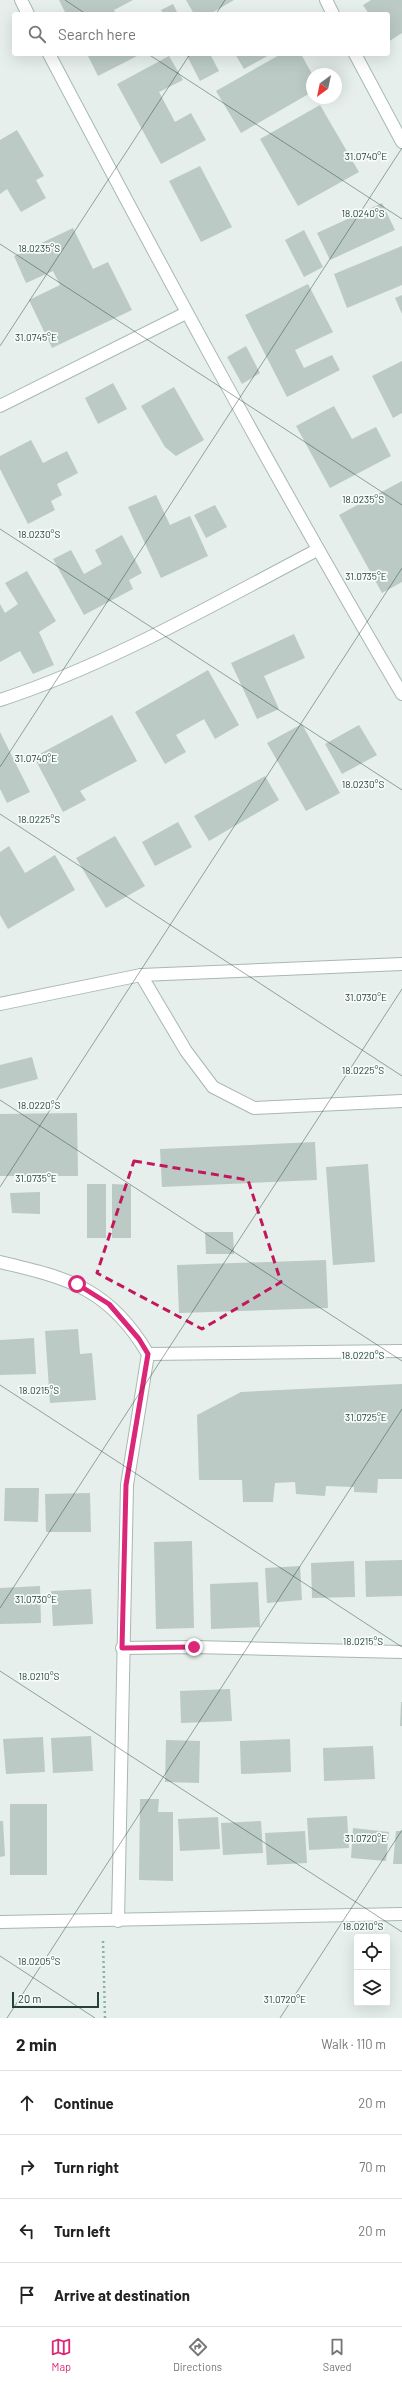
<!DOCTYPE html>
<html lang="en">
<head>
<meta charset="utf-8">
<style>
  body { margin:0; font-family:Barlow,sans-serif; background:#f2f2f2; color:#222 }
  .controls { position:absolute; right:12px; bottom:12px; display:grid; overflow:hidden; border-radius:4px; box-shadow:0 4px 16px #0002 }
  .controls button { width:36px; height:36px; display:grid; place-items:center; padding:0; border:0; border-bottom:1px solid #e0e0e0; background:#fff; color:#222; font:20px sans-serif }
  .compass { position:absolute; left:306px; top:68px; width:36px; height:36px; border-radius:50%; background:#fff; box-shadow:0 4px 16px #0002; rotate:213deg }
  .scale { position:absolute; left:12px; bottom:10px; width:87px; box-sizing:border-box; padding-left:4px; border:2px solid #24423a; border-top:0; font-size:11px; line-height:14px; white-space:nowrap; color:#24423a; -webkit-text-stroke:3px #f7fbf9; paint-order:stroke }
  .stop { position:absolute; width:12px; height:12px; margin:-9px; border:3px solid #db2777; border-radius:50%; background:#fff }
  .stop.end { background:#db2777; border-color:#fff; box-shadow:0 1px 4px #0008 }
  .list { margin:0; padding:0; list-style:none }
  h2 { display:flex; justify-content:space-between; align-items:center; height:52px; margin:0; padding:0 16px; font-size:17px }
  h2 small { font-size:13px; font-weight:400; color:#767676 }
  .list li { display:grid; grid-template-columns:26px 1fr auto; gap:12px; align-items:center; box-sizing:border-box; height:64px; padding:0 16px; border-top:1px solid #e0e0e0 }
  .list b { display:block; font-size:15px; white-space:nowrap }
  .list em { font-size:13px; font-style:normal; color:#767676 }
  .icon { flex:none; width:22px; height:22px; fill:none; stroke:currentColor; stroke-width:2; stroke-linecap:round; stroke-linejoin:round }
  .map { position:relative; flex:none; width:402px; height:2018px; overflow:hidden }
  .search { position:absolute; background:#fff; box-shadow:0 4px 16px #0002; left:12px; right:12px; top:12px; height:44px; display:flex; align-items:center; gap:10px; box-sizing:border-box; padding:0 14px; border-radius:4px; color:#767676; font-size:15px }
  .sheet { height:308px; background:#fff }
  nav { display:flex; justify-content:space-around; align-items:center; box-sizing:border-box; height:56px; border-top:1px solid #e0e0e0; background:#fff; font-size:11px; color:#767676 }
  nav a { display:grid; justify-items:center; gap:2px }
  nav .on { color:#db2777 }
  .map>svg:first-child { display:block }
  .building { fill:#bbcac4 }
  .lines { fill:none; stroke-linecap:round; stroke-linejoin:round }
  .service-casing { stroke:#a8b8b2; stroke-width:14 }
  .minor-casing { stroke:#a8b8b2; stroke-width:14 }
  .path { stroke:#86b3a5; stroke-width:2.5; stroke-dasharray:2 3; stroke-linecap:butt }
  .service { stroke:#fff; stroke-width:12 }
  .minor { stroke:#fff; stroke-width:12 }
  .route { stroke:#db2777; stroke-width:5 }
  .marked { fill:none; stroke:#c2185b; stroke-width:3; stroke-dasharray:8 5; stroke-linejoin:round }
  .ticks { fill:none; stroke:#24423a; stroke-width:1; stroke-opacity:0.45 }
  .ticks-label { font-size:10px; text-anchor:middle; fill:#24423a; stroke:#f7fbf9; stroke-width:3.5; stroke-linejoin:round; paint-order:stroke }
</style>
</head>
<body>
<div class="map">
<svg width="402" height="2018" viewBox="0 0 402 2018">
  <rect width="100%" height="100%" fill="#e6efeb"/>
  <!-- building -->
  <g class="building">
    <path d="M59,0H133L114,10L116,14H66Z"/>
    <path d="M186,0H234L210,14H194Z"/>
    <path d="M371,0H402V33L388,42V14H369L363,5Z"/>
    <path d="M173,4L178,14H163L161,10Z"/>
    <path d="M87,54H141L98,76Z"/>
    <path d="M186,54H210L219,71L200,81Z"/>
    <path d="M235,54H271L244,69Z"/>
    <path d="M281,54H301L312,74V92L241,133L216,91Z"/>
    <path d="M169,56L183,80L159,92L175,122L191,113L206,140L161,164L117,84Z"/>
    <path d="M320,105L359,172L298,206L260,139Z"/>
    <path d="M17,130L44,176L36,180L46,198L21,212L7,189L0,194V140Z"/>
    <path d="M200,166L232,227L201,242L169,181Z"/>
    <path d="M382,203L395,230L330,260L317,233Z"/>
    <path d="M73,228L93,269L108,262L132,310L52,348L29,300L60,285L53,271L26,283L14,256Z"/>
    <path d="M304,230L323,267L304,277L285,240Z"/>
    <path d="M402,246V285L347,308L334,274Z"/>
    <path d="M308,284L333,332L295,350L304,368L332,355L340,370L287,397L245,315Z"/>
    <path d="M402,295V314L395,298Z"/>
    <path d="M246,346L260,373L242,384L227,357Z"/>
    <path d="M402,361V413L393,418L372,376Z"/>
    <path d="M113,383L127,409L98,424L85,398Z"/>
    <path d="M174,387L204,440L176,456L165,447L141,406Z"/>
    <path d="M334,406L352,439L376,427L391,456L330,488L296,426Z"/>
    <path d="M31,440L43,463L67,451L78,473L57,484L62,495L51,501L55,510L28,524L0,469V456Z"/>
    <path d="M402,481V582L382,593L339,515Z"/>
    <path d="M156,495L170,525L190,516L208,556L161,578L128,507Z"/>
    <path d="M215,505L227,527L206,538L194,515Z"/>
    <path d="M122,535L142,573L129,580L133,589L84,615L53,559L71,550L84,574L102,564L95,550Z"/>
    <path d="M27,571L56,621L39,632L54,665L33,674L20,651L0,662V604L5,613L18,604L5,583Z"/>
    <path d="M294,634L305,658L264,676L279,709L257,719L231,663Z"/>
    <path d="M208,670L239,725L215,739L204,719L176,735L186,752L165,764L135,712Z"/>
    <path d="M112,715L137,761L80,791L86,800L63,812L34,757Z"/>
    <path d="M302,724L340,793L306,811L267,743Z"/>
    <path d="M359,725L377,755L342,774L325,744Z"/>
    <path d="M0,732L30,792L7,803L0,789Z"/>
    <path d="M265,776L279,800L209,841L194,816Z"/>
    <path d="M178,822L192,847L155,866L142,842Z"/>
    <path d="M115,836L145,886L106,908L76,858Z"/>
    <path d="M9,846L25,873L55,855L75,890L8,929L0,915V852Z"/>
    <path d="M32,1057L38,1079L0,1089V1065Z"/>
    <path d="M77,1113L78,1176H0V1114Z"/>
    <path d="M315,1142L317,1180L162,1187L160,1149Z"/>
    <path d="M368,1164L375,1262L333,1265L326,1167Z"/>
    <rect x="87" y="1184" width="19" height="54"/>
    <path d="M112,1184L131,1185V1238H112Z"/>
    <path d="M40,1192V1214L12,1213L10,1193Z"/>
    <path d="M205,1232H233L234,1254H206Z"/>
    <path d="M326,1260L328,1308L179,1313L177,1265Z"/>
    <path d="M78,1329L80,1354L92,1353L96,1400L50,1403L45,1331Z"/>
    <path d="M34,1338L36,1374L0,1375V1340Z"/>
    <path d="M402,1384V1479H378L377,1493L354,1492V1487L326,1486L325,1496L296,1494L295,1482L275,1483L273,1502H243L242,1480H199L197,1415L241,1392Z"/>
    <path d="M5,1488H39L38,1522L4,1521Z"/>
    <path d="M90,1493L91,1532H46L45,1494Z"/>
    <path d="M192,1541L194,1628L156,1629L154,1542Z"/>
    <path d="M402,1560V1596L366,1597L365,1561Z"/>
    <path d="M354,1561L355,1597L312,1598L311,1563Z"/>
    <path d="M300,1566L302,1600L267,1603L265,1568Z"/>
    <path d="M258,1582L260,1627L211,1629L210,1584Z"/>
    <path d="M40,1586L41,1623L0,1624V1588Z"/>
    <path d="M91,1589L93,1624L53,1626L51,1591Z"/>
    <path d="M230,1689L232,1721L181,1723L180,1691Z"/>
    <path d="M401,1702H402V1726H400Z"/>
    <path d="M91,1736L93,1771L53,1773L51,1738Z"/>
    <path d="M43,1737L45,1772L6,1774L3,1739Z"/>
    <path d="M290,1739L291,1772L241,1774L240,1741Z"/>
    <path d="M166,1740L200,1741L199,1783L165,1782Z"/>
    <path d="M373,1746L375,1779L324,1781L323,1748Z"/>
    <path d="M140,1799H159L158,1812H173V1881L139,1880Z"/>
    <rect x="10" y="1804" width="37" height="71"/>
    <path d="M347,1816L349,1848L309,1850L307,1818Z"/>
    <path d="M218,1817L220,1849L180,1851L178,1819Z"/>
    <path d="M0,1821H3L5,1856L0,1857Z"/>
    <path d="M261,1821L263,1853L223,1855L221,1823Z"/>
    <path d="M353,1828L389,1832L386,1861L351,1858Z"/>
    <path d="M305,1831L307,1863L267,1865L265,1833Z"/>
    <path d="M396,1831H402V1864H393Z"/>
  </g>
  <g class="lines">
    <!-- service casing -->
    <g class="service-casing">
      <path id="service" d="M141,975L186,1051L213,1087L254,1108L402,1101"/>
    </g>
    <!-- minor casing -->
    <g class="minor-casing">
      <g id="minor">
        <path d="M21,0L28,14"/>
        <path d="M326,0L333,14"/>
        <path d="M49,54C163,270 278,484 402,694"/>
        <path d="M355,54L402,142"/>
        <path d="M0,406L186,313"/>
        <path d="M0,700C108,665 216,603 317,550"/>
        <path d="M0,1004L141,975L402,964"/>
        <path d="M0,1262C69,1278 110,1289 148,1354L127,1485L118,1921"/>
        <path d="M148,1354L402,1351"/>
        <path d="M122,1648L194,1647L402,1652"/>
        <path d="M0,1922L402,1914"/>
      </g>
    </g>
    <!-- path -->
    <path class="path" d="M103,1941L105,2018"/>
    <!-- service -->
    <use href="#service" class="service"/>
    <!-- minor -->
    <use href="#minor" class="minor"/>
  </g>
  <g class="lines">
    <!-- route -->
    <path class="route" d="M77,1284L109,1304L139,1339L148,1354L126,1485L122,1648L194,1647"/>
  </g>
  <!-- marked area -->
  <path class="marked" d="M134,1161L248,1180L281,1282L202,1329L97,1273Z"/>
  <!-- ticks -->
  <path class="ticks" d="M65,0L86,14M216,14L225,0M148,54L402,219M0,244L402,505M0,346L190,54M0,529L402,790M0,767L402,148M0,814L402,1076M0,1100L402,1361M0,1187L402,568M0,1385L402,1647M0,1608L402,989M0,1671L402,1932M0,1956L95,2018M7,2018L402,1409M280,2018L402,1830"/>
  <g class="ticks-label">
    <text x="366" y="160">31.0740°E</text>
    <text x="363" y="217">18.0240°S</text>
    <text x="39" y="252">18.0235°S</text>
    <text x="36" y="341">31.0745°E</text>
    <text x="363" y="503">18.0235°S</text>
    <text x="39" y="538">18.0230°S</text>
    <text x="366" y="580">31.0735°E</text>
    <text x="36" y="762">31.0740°E</text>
    <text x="363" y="788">18.0230°S</text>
    <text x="39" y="823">18.0225°S</text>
    <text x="366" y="1001">31.0730°E</text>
    <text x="363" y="1074">18.0225°S</text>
    <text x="39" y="1109">18.0220°S</text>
    <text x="36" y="1182">31.0735°E</text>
    <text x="363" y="1359">18.0220°S</text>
    <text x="39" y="1394">18.0215°S</text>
    <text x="366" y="1421">31.0725°E</text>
    <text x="36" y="1603">31.0730°E</text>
    <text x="363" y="1645">18.0215°S</text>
    <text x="39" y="1680">18.0210°S</text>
    <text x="366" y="1842">31.0720°E</text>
    <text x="363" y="1930">18.0210°S</text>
    <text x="39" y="1965">18.0205°S</text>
    <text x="285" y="2003">31.0720°E</text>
  </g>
</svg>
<div class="controls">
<button><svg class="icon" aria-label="locate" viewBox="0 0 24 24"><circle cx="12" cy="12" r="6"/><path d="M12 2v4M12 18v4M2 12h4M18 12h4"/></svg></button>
<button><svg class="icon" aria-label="layers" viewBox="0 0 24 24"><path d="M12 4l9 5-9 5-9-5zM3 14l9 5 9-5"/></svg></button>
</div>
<svg class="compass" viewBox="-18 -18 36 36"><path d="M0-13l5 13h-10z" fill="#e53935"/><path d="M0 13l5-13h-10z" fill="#767676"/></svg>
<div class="scale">20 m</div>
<div class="stop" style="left:77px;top:1284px"></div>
<div class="stop end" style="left:194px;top:1647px"></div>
<div class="search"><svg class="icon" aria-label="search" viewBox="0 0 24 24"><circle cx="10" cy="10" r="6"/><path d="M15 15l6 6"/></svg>Search here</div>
</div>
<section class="sheet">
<h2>2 min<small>Walk · 110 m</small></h2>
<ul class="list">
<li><svg class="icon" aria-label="ahead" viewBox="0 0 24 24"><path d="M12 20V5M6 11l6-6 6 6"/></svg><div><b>Continue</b></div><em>20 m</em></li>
<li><svg class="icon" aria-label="right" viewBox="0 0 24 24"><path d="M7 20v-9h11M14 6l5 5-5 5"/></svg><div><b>Turn right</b></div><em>70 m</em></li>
<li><svg class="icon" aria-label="left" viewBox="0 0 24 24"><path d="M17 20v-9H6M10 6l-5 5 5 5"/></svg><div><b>Turn left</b></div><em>20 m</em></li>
<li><svg class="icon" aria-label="arrive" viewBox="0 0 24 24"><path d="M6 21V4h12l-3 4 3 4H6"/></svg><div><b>Arrive at destination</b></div></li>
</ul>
</section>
<nav>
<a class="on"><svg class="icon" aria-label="map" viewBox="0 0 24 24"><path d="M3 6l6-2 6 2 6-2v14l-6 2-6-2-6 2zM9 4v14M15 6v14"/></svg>Map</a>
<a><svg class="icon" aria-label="directions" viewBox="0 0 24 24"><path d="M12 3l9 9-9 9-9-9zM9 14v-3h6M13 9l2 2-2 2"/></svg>Directions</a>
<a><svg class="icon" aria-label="saved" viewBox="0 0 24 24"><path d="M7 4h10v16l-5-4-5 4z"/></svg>Saved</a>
</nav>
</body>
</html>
